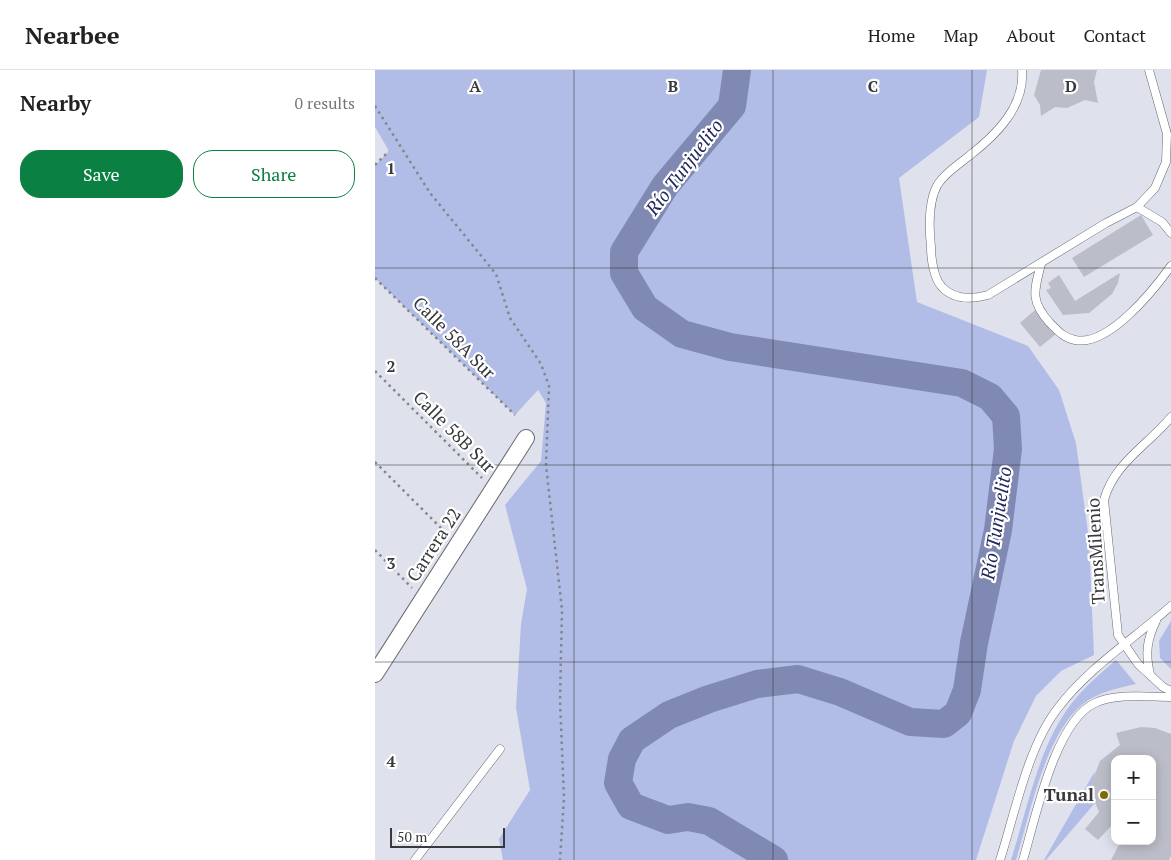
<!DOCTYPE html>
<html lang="en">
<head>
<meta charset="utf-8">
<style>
  body { margin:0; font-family:"PT Serif",serif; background:#f2f2f2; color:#222 }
  .controls { position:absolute; right:15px; bottom:15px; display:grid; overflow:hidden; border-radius:10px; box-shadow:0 2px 12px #0003 }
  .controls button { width:45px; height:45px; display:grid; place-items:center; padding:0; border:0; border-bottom:1px solid #e0e0e0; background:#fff; color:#222; font:25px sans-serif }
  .scale { position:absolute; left:15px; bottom:12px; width:115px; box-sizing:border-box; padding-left:5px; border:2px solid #38393d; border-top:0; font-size:14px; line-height:18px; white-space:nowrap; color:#38393d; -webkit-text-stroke:4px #fff; paint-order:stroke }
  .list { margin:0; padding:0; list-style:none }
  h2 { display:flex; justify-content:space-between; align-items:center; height:65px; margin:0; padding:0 20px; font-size:21px }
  h2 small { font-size:16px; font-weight:400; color:#767676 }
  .actions { display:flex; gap:10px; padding:15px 20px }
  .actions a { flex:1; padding:11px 0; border:1px solid #0b8043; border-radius:20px; text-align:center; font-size:18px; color:#0b8043 }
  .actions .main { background:#0b8043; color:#fff }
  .map { position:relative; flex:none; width:796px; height:790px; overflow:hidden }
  header { display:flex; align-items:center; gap:30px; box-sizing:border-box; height:70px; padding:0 25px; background:#fff; border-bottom:1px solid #e0e0e0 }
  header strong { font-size:24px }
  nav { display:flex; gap:28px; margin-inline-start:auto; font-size:18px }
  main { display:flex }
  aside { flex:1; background:#fff }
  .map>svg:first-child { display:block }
  .green { fill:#b2bde7 }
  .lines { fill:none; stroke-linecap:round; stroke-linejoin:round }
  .river { stroke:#7f89b2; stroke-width:28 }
  .building { fill:#bbbec8 }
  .service-casing { stroke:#676972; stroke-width:9 }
  .minor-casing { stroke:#676972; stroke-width:18 }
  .path { stroke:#84868d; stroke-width:2.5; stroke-dasharray:2.5 4; stroke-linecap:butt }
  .service { stroke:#fff; stroke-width:8 }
  .minor { stroke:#fff; stroke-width:16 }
  .grid { fill:none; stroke:#38393d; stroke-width:1; stroke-opacity:0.55 }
  .poi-dot { fill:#836d0a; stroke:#fff; stroke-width:2 }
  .labels { text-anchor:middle; stroke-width:4.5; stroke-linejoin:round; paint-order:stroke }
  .street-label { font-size:18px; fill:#38393d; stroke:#fff }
  .poi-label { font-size:18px; font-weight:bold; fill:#38393d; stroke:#fff; text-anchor:end }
  .water-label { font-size:19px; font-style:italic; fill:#1f265a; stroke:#fff }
  .grid-label { font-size:16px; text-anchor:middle; font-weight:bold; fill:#38393d; stroke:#fff; stroke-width:4.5; stroke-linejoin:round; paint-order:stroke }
</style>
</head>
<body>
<header>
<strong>Nearbee</strong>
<nav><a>Home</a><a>Map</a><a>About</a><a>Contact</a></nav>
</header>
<main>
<aside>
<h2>Nearby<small>0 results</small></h2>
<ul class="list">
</ul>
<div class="actions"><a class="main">Save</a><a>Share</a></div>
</aside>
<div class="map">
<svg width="796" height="790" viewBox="0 0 796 790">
  <rect width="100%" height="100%" fill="#dfe2ec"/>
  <!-- green -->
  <g class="green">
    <path d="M0,0H612L604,47L524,108L542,232L653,276L684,320L701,373L714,470L719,585L686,601L661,626L639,671L601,790H128L124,769L155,720L141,638L146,554L152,519L130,435L166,391L171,333L163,320L140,345L0,208V95L14,81L0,57Z"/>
    <path d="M796,551V599L785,588L784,571Z"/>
    <path d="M741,590L761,614C743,618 723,622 708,634C670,664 655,744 641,790H636C650,746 662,687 686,649C700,625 720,608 741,590Z"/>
    <path d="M720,701L717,721L720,733L671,790H669Z"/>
  </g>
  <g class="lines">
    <!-- river -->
    <path class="river" d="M362,0L357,36L290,116L249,182V203L270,238L307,264L355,277L587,313L615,327L631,346L633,379L623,460L599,573L592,620L583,643L569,654L535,652L465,622L423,609L382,614L334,629L294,645L257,670L247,689L243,713L256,736L293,750L313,747L334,751L399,790"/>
  </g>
  <!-- building -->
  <g class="building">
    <path d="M666,0H722L719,12L723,33L710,30L692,38L680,37L666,46L665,35L659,25Z"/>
    <path d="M766,145L778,165L709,207L697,188Z"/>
    <path d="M745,203L743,213L737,224L714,243L688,245L671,220L676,218L673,213L684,205L700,231Z"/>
    <path d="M660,240L681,264L665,277L645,253Z"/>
    <path d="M766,657L780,658L796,664V786L794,790H736L746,771H777V689H740V757L737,755L723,770L710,759L724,742L719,730L717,712L725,691L745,675L741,663Z"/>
  </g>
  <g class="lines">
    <!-- service casing -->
    <g class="service-casing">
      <g id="service">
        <path d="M647,0C650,37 621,65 594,86C583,95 571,102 563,114C553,131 554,158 556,177C556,189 559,209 567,217C579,230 598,229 613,225L731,153L762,137L780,118L791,92L792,64L774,0"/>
        <path d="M762,137L787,152L796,163"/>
        <path d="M666,194C659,221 655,231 675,253C683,261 689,268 700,270C733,277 778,221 796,196"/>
        <path d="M796,347C773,375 739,393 729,430L743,565L763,594L788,617L796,621"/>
        <path d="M775,604C770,584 772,569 781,551"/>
        <path d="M40,790L125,679"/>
        <path d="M625,790C640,743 653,676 683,638C712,599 760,568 796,536"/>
        <path d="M648,790C660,750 680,651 720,633C742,623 773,627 796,627"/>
      </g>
    </g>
    <!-- minor casing -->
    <g class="minor-casing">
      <path id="minor" d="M0,604L151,368"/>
    </g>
    <!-- path -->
    <g class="path">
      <path d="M0,36L55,123L121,204L135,248L166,294L174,316L171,395L187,540L185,631L189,728L185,790"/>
      <path d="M0,95L14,81"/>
      <path d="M0,208L140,345"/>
      <path d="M0,301L107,408"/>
      <path d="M0,392L71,463"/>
      <path d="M0,480L37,518"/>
    </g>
    <!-- service -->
    <use href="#service" class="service"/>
    <!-- minor -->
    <use href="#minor" class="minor"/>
  </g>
  <!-- grid -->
  <path class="grid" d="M199,0V790M398,0V790M597,0V790M0,198H796M0,395H796M0,592H796"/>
  <!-- markers -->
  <circle class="poi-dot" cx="729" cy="725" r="5"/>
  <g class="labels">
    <!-- street labels -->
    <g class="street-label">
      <text transform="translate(79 268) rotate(45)" y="6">Calle 58A Sur</text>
      <text transform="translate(79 362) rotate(45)" y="6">Calle 58B Sur</text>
      <text transform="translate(59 475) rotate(-57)" y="6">Carrera 22</text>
      <text transform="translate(721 481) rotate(-93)" y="6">TransMilenio</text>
    </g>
    <!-- poi labels -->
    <g class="poi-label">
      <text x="719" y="731">Tunal</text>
    </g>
    <!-- water labels -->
    <g class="water-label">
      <text transform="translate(309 97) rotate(-53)" y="7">Río Tunjuelito</text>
      <text transform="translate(621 453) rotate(-81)" y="7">Río Tunjuelito</text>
    </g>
  </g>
  <g class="grid-label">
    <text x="100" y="22">A</text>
    <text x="298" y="22">B</text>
    <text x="498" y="22">C</text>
    <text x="696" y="22">D</text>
    <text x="16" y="104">1</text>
    <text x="16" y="302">2</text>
    <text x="16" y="499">3</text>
    <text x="16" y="697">4</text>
  </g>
</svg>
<div class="controls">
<button>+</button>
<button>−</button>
</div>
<div class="scale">50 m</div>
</div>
</main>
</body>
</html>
